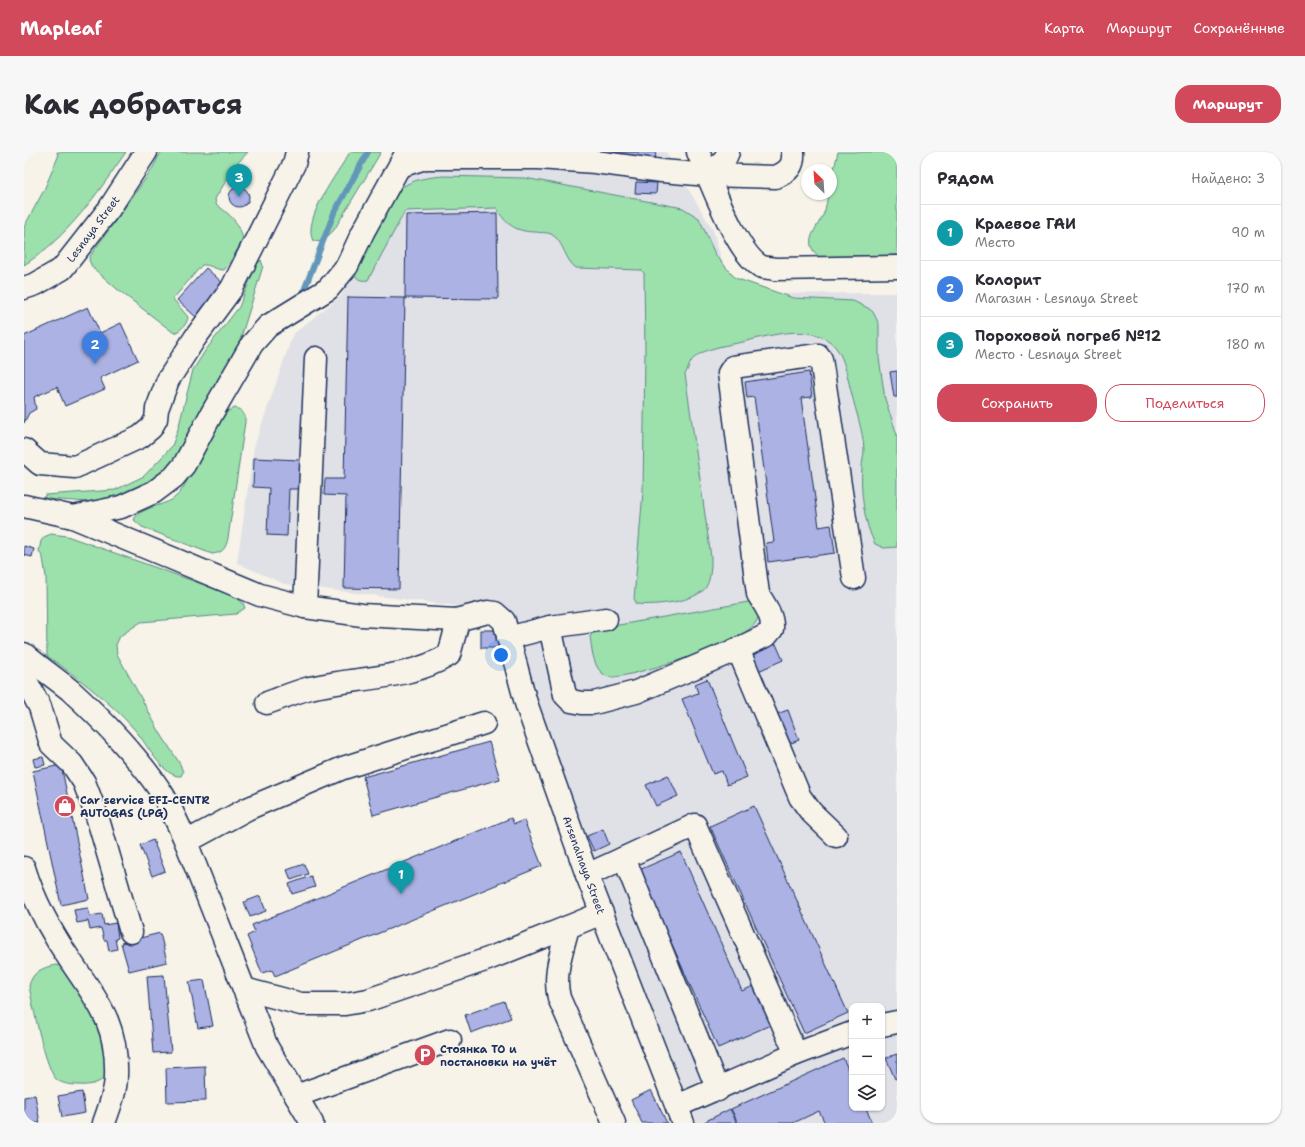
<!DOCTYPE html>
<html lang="ru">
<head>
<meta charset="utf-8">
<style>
  body { margin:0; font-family:"Shantell Sans",sans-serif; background:#f7f7f7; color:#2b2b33 }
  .controls { position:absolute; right:12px; bottom:12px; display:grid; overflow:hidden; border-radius:8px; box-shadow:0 1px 3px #0004 }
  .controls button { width:36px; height:36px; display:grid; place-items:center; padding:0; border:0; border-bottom:1px solid #e1e1e2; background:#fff; color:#2b2b33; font:20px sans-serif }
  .compass { position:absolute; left:777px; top:12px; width:36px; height:36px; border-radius:50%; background:#fff; box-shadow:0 1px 3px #0004; rotate:335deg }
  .you { position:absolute; left:477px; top:503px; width:14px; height:14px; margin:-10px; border:3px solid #fff; border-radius:50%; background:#1a73e8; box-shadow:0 0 0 6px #1a73e833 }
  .badge { display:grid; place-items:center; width:26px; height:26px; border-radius:50%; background:#d1495b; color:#fff; font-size:13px; font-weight:700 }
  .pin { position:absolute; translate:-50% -33px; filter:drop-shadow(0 1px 2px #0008) }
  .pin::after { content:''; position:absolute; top:21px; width:14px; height:12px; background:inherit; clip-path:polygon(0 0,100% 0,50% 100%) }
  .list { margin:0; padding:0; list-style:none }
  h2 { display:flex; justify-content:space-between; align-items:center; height:52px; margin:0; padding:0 16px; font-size:17px }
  h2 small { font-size:13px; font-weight:400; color:#7c7c81 }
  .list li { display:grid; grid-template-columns:26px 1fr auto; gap:12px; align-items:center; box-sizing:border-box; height:56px; padding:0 16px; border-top:1px solid #e1e1e2 }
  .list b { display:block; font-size:15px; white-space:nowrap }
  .list p { margin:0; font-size:13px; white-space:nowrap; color:#7c7c81 }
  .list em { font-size:13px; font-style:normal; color:#7c7c81 }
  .actions { display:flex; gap:8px; padding:12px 16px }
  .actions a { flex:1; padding:9px 0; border:1px solid #d1495b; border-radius:16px; text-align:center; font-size:14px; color:#d1495b }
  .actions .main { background:#d1495b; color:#fff }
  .icon { flex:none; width:22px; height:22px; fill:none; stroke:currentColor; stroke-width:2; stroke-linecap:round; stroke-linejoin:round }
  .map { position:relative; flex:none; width:873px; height:971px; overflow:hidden; border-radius:16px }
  header { display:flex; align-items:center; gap:24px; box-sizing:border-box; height:56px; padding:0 20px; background:#d1495b; color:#fff }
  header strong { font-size:19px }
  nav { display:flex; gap:22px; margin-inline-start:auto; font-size:14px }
  .intro { display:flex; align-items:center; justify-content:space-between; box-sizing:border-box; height:96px; padding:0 24px }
  h1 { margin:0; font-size:28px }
  .button { padding:10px 18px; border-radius:16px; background:#d1495b; color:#fff; font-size:14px; font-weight:700 }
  main { display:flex; gap:24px; padding:0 24px }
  aside { flex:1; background:#fff; border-radius:16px; box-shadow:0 1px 3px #0004 }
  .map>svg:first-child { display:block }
  .built { fill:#e0e0e7; fill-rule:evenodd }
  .green { fill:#9ce0ac; stroke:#5c8885 }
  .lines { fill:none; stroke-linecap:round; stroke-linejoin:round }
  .stream { stroke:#6497b9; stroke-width:6 }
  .building { fill:#acb3e4; stroke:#1b2f5e }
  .minor-casing { stroke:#1b2f5e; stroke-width:25 }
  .major-casing { stroke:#1b2f5e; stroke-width:25 }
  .minor { stroke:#f7f3e8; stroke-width:22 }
  .major { stroke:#f7f3e8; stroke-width:22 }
  .labels { text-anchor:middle; stroke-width:4; stroke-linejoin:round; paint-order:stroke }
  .street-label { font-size:11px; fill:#1b2f5e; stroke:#f7f3e8 }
  .poi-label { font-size:11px; font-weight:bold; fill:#1b2f5e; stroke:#f7f3e8; text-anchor:start }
</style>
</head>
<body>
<header>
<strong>Mapleaf</strong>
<nav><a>Карта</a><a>Маршрут</a><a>Сохранённые</a></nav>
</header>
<div class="intro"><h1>Как добраться</h1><a class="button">Маршрут</a></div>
<main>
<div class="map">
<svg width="873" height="971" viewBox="0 0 873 971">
  <rect width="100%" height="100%" fill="#f7f3e8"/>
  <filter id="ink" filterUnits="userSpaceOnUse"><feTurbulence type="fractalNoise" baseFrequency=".025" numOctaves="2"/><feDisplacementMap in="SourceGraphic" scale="8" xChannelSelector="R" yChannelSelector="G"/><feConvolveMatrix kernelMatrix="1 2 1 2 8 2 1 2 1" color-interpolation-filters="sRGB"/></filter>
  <g filter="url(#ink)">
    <!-- built -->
    <path class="built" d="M392,0H642L689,78L707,142L873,141V971H673L472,459L260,432L213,411L230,295L269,182L317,144L376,12ZM828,854H858V956H828Z"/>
    <!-- green -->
    <g class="green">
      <path d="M33,0H102C73,42 44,85 0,113V75L20,38L34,5Z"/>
      <path d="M137,0H224L211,14L191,47L192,52C206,63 216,70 219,88L205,112L200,118C191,118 186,112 178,113L149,147L164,165C163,172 158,178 150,181L93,137L68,115L65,108L66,104L127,19Z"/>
      <path d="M326,0H357L310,78L298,90L289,89C278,66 314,21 326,0Z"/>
      <path d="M814,0H873V103L796,105C776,91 793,77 800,61C802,55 803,48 804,42H807V29Z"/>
      <path d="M419,24L501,26L659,56L675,66L691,102L711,126L769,146L829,149L844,156L849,160L855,172V206L861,247L873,283V395L860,396L851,392C840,371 836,339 838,315C838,309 840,303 840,297C839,279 832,260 828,243C824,229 822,213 815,200C796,168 747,183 719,190C705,193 680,196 670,206C666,209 664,218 661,222L687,405C687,416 687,426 682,435C673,450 629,454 613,452L610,447L619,339L621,200L620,121L617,118L552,116C540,107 540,89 527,82C523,80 516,81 512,80C493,80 481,73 473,56L381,59L344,128C337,129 334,128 330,122L369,43C383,28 399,26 419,24Z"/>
      <path d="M237,108L239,114L214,195L158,296L137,325L96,347L64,350L23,347L20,345L21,343L91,338L120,324L139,304L148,294L154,277L169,218L181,199L215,155L232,113Z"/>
      <path d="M211,256L217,258L221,264V270L204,386C202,396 199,401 188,402L118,375L110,368C114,356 139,354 149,347C165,335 166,315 176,299C184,285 194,272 204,259Z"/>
      <path d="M27,382L43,384L175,431L213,446L219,451L221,456L212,462L117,470L96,484L92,493L93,502L135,579L156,612L159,620L157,624C141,626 124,595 115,583C93,555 52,524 23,504L22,425L19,406L15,399L17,389L20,385Z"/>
      <path d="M724,450L733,454L735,465C733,468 731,472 728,475C727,477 705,490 703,491C689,498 597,528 586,525C569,521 568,498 566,484L570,480L578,476Z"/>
      <path d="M32,813L40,815L73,863L87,920C77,931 68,934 54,933C47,933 39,932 33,928C22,920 8,850 5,834C8,820 19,815 32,813Z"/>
    </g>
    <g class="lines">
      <!-- stream -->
      <path class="stream" d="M277,146L310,61L344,0"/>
    </g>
    <!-- building -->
    <g class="building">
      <path d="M552,0H632L631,9Z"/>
      <path d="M612,30L633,31L632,42L611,41Z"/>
      <circle cx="215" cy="45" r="10"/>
      <path d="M473,61L474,147L381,146L382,63Z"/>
      <path d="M182,116L201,133L172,165L153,148Z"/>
      <path d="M324,145L381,146L375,437L320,436L322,344L300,343L301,327H320Z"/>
      <path d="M64,155L76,181L97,171L114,208L76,226L81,237L41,254L33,235L10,245L12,257L5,261L0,271V184Z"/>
      <path d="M873,219V245H870L866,220Z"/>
      <path d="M785,220L788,245L777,246L795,375L807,373L811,401L744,410L742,391L750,390L730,245L723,246L721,230Z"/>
      <path d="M230,306L276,308L275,337H265L263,384L243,383L245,336L229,335Z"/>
      <path d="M0,394L10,397L8,405L0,403Z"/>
      <rect x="457" y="478" width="17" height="18"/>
      <path d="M752,492L759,508L730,521L723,505Z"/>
      <path d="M683,527L723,625L703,633L698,619L689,622L658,547L674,541L671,532Z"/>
      <path d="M764,558L775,588L762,593L750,563Z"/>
      <path d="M465,590L476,627L349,663L339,625Z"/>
      <path d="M19,605L21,613L11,615L9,607Z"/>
      <path d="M37,613L65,747L37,753L9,619Z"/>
      <path d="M644,623L654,644L632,654L622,633Z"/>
      <path d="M730,654L824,861L780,881L686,674Z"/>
      <path d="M487,666L490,672L500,668L518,714L251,824L248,818L238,821L223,784L231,780L228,773Z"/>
      <path d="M579,677L585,692L570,699L563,684Z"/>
      <path d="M129,688L141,719L128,724L116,693Z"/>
      <path d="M657,700L718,839L734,832L751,871L694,896L615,718Z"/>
      <path d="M280,712L284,722L267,728L263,718Z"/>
      <path d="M287,724L291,735L268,742L265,732Z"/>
      <path d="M236,744L242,759L226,765L220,750Z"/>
      <path d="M64,756L66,764L78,762L80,773L92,771L94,786L91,787L93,797L85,799L83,788H80L77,776L66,778L64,769L53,771L50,758Z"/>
      <path d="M136,781L143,810L105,819L97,791Z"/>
      <path d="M140,823L147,900L129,901L123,824Z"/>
      <path d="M180,828L189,874L174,876L165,830Z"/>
      <path d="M480,849L487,866L447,881L441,863Z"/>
      <path d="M873,902V926L871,927L862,906Z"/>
      <path d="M819,906L828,926V956H842L848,971H801L795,959L769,971H714L707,957Z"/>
      <path d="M181,914L182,949L143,950L142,916Z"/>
      <path d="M627,938L643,971H618L607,948Z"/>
      <path d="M58,940L61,961L38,965L34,944Z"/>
      <path d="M11,943L16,971H0V945Z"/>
      <path d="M706,957L713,971H680V970Z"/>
    </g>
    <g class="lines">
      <!-- minor casing -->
      <g class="minor-casing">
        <g id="minor">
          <path d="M674,0C686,27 712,100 736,114C740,116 747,116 751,117L873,115"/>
          <path d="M376,14L401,6H514L571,10L638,19L684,23L752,25C765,19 770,14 769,0"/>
          <path d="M684,23L700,9L704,0"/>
          <path d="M0,298L16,312L51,315L116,285L127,276L132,267L133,257L144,228L171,186L208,136L270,12L273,0"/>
          <path d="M0,354L49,365L236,443L281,455L338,463L432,468L464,460L471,461L480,469L502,551L563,723L659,971"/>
          <path d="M49,365L97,355L130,340L150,325L160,313L188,261L228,192L244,174L304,137L323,114L339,80L383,0"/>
          <path d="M281,455L292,206"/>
          <path d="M526,475L541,543L547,549L558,551H570L612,540L714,497L776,645L787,660L812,684"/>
          <path d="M484,486L526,475L582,467"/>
          <path d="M714,497L743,483L748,477C749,464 741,453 734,442L705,221L709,215L794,203L797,207L830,426"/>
          <path d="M0,502C15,515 31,526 46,538C77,566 117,608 139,643C148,658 155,674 162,690L243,895L288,971"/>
          <path d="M0,525L16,555L27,592L48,612L60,630L73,664L107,780"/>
          <path d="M243,551C257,546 271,540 286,536C332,525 384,528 425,503L432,477V468"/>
          <path d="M162,690L223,657L319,616L460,571"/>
          <path d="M600,706L671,673L772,902"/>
          <path d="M0,716C10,749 27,780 46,808C73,849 94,871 92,924C92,940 85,956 80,971"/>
          <path d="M563,723L600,706L694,938"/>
          <path d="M578,761L544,775C538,799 529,822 535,846L590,971"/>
          <path d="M220,837L277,852H321L344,848L464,807L544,775"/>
          <path d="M858,873L873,870"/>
          <path d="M272,944L426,888"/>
          <path d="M653,954L772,902L828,881"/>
        </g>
      </g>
      <!-- major casing -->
      <g class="major-casing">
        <path id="major" d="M0,136L12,132L38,117L85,57L122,0"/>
      </g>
      <!-- minor -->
      <use href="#minor" class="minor"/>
      <!-- major -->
      <use href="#major" class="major"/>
    </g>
  </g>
  <!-- icons -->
  <defs>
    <g id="shop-disc" transform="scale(1.15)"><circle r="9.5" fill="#d1495b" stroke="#f7f3e8"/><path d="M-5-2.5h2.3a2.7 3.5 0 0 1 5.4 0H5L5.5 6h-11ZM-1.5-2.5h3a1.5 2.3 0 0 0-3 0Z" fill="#fff"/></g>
    <g id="parking-disc" transform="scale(1.15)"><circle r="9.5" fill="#d1495b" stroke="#f7f3e8"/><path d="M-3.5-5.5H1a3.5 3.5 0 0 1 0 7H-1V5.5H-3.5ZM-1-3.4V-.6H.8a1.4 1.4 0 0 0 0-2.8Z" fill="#fff"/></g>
  </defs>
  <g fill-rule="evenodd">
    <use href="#shop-disc" x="41" y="654"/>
    <use href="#parking-disc" x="401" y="903"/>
  </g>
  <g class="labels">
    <!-- street labels -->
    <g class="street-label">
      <text transform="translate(69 77) rotate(-53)" y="4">Lesnaya Street</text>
      <text transform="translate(560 713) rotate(70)" y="4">Arsenalnaya Street</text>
    </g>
    <!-- poi labels -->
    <g class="poi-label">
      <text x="56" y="652">Car service EFI-CENTR<tspan x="56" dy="13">AUTOGAS (LPG)</tspan></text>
      <text x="416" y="901">Стоянка ТО и<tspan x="416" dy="13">постановки на учёт</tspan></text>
    </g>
  </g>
</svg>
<div class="controls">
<button>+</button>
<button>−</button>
<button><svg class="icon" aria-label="layers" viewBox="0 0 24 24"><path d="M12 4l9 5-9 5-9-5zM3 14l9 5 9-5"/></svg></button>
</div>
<svg class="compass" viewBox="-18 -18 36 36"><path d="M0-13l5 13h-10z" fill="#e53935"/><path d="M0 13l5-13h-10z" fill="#7c7c81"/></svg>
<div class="you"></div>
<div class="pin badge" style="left:377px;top:742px;background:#0f9aa8">1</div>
<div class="pin badge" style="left:71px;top:212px;background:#3f7fe0">2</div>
<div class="pin badge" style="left:215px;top:45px;background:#0f9aa8">3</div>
</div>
<aside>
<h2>Рядом<small>Найдено: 3</small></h2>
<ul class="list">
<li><span class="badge" style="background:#0f9aa8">1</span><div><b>Краевое ГАИ</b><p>Место</p></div><em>90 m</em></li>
<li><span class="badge" style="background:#3f7fe0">2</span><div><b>Колорит</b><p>Магазин · Lesnaya Street</p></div><em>170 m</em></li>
<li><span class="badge" style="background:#0f9aa8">3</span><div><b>Пороховой погреб №12</b><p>Место · Lesnaya Street</p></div><em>180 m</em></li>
</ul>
<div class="actions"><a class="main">Сохранить</a><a>Поделиться</a></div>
</aside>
</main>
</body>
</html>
